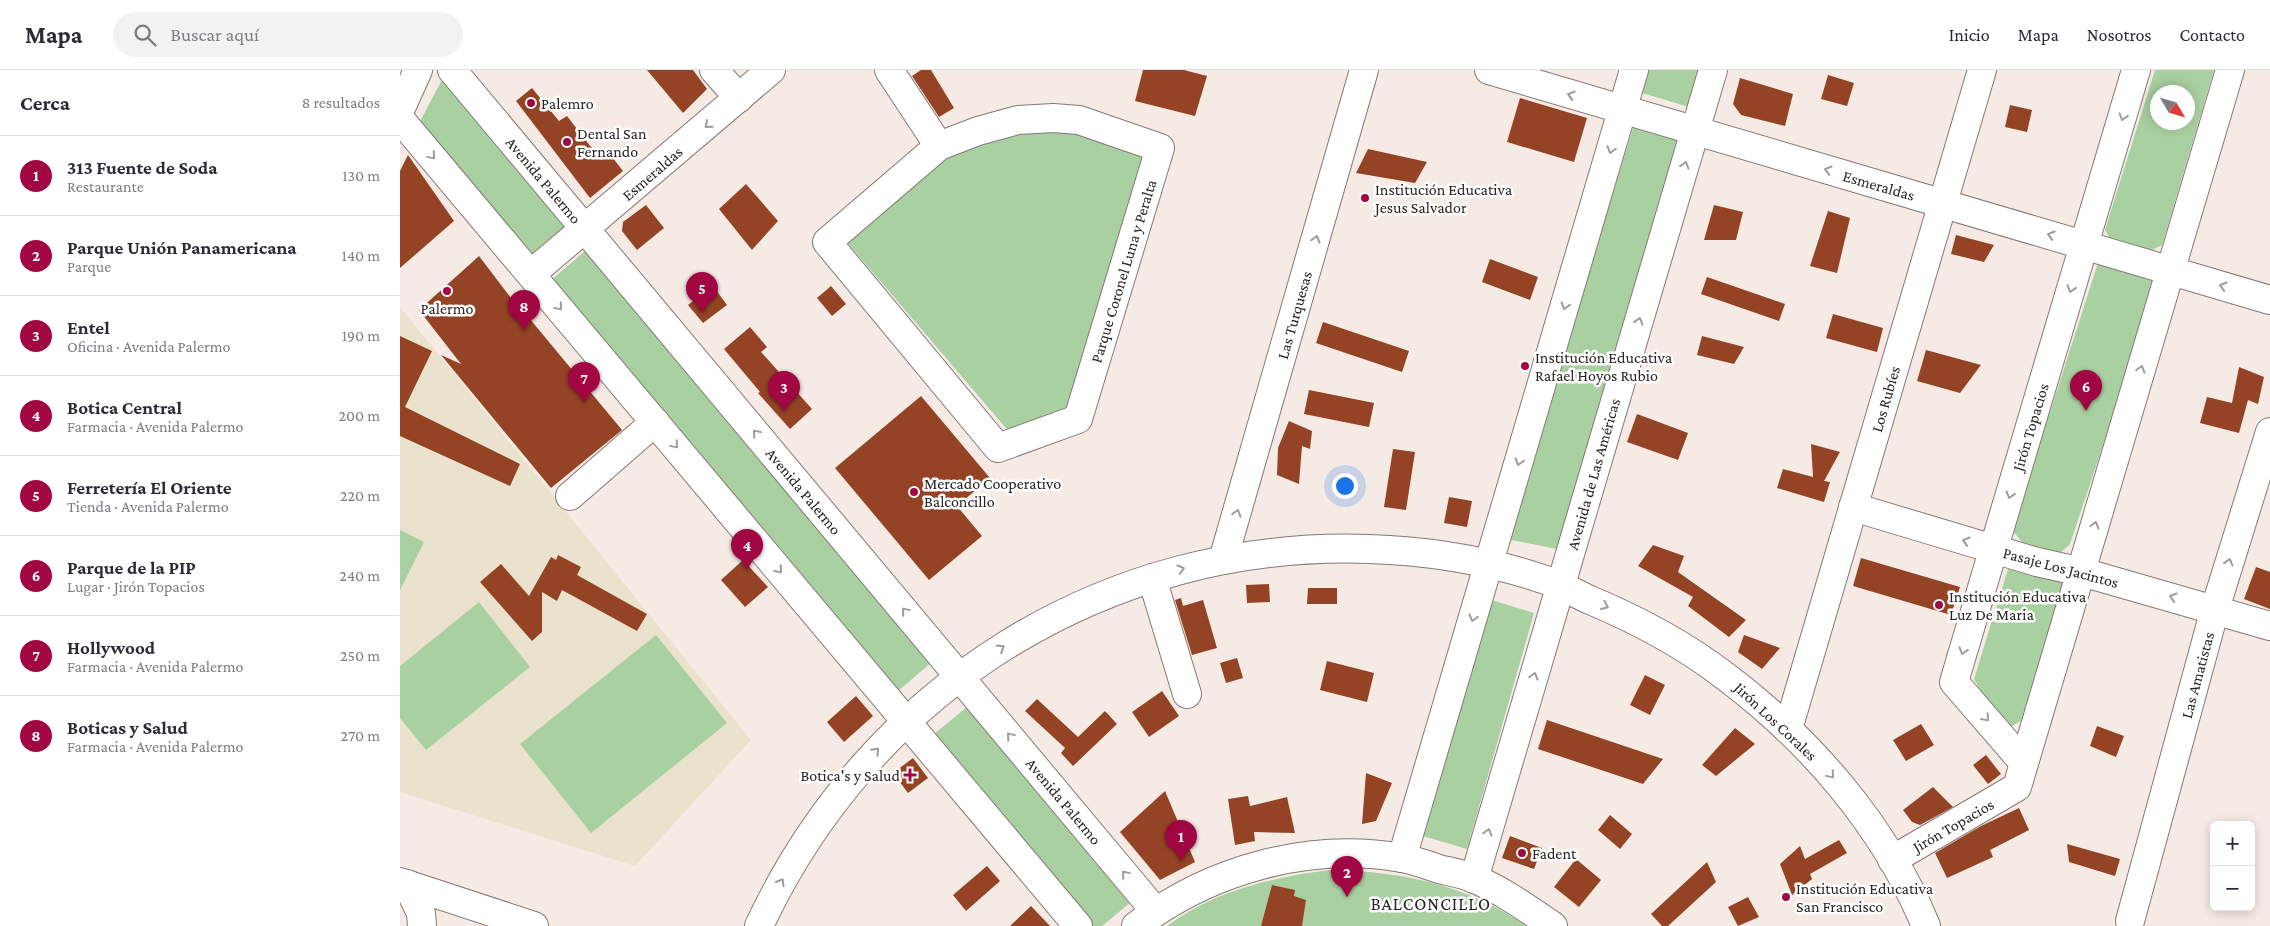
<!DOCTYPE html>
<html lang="es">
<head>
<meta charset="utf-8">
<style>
  body { margin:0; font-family:"Crimson Pro",serif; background:#f2f2f3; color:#2b2b33 }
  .controls { position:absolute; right:15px; bottom:15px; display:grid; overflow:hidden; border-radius:8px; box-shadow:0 2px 12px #0003 }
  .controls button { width:45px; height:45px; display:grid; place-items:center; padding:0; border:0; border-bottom:1px solid #e1e1e2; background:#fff; color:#2b2b33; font:25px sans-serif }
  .compass { position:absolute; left:1750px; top:15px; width:45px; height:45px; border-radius:50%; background:#fff; box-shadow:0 2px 12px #0003; rotate:128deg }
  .you { position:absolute; left:944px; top:415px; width:18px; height:18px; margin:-12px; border:4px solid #fff; border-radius:50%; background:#1a73e8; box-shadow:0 0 0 8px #1a73e833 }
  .badge { display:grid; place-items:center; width:32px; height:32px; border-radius:50%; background:#a20642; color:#fff; font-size:16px; font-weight:700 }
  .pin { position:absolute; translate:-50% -41px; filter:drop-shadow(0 1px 2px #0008) }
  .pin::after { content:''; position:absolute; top:26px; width:18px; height:15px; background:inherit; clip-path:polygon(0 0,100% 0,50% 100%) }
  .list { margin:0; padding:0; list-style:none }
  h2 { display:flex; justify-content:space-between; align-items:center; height:65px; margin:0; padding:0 20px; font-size:21px }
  h2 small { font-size:16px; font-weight:400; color:#7c7c81 }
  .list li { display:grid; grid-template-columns:32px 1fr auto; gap:15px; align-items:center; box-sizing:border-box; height:80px; padding:0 20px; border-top:1px solid #e1e1e2 }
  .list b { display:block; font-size:19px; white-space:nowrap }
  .list p { margin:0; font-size:16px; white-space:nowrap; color:#7c7c81 }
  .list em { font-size:16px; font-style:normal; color:#7c7c81 }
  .icon { flex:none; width:28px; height:28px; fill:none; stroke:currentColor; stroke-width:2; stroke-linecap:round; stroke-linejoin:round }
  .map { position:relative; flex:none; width:1870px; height:856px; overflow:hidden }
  header { display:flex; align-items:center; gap:30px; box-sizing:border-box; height:70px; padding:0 25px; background:#fff; border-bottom:1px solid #e1e1e2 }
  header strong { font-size:24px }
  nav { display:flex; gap:28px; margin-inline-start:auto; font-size:18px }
  .search { width:350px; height:45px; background:#f2f2f3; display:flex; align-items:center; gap:12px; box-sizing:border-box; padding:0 18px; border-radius:28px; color:#7c7c81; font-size:19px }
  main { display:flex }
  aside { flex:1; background:#fff }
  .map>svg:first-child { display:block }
  .education { fill:#ebe2cd }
  .green { fill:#a9d0a1; fill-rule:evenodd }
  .building { fill:#944424 }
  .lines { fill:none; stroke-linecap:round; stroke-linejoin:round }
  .minor-casing { stroke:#847975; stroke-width:30 }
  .major-casing { stroke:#847975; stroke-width:30 }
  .minor { stroke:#fff; stroke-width:28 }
  .major { stroke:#fff; stroke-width:28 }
  .oneway { stroke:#9e9c9b }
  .poi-dot { fill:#a20642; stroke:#fff; stroke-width:2 }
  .labels { text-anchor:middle; stroke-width:5; stroke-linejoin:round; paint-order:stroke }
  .poi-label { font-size:16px; fill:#272321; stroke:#fff; text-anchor:start }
  .street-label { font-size:16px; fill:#272321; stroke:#fff }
  .neighbourhood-label { font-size:18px; letter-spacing:1px; fill:#272321; stroke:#fff }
</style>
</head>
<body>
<header>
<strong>Mapa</strong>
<div class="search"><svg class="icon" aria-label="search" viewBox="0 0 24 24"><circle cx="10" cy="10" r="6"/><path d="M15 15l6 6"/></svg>Buscar aquí</div>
<nav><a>Inicio</a><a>Mapa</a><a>Nosotros</a><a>Contacto</a></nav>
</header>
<main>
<aside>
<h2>Cerca<small>8 resultados</small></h2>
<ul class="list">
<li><span class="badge">1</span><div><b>313 Fuente de Soda</b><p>Restaurante</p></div><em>130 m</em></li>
<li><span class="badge">2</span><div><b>Parque Unión Panamericana</b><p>Parque</p></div><em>140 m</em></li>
<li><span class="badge">3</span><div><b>Entel</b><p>Oficina · Avenida Palermo</p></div><em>190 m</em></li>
<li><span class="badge">4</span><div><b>Botica Central</b><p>Farmacia · Avenida Palermo</p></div><em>200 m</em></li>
<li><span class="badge">5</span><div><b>Ferretería El Oriente</b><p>Tienda · Avenida Palermo</p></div><em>220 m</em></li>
<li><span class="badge">6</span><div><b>Parque de la PIP</b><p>Lugar · Jirón Topacios</p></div><em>240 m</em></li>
<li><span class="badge">7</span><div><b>Hollywood</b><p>Farmacia · Avenida Palermo</p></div><em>250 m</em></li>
<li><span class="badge">8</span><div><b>Boticas y Salud</b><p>Farmacia · Avenida Palermo</p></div><em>270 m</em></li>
</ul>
</aside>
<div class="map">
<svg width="1870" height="856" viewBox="0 0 1870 856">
  <rect width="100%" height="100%" fill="#f6eae5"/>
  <!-- education -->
  <path class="education" d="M0,237L351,670L235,796L0,722Z"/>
  <!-- green -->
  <g class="green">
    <path d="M1246,0H1300L1289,37L1239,22Z"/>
    <path d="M1755,0H1814L1762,175L1752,180L1709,167L1705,160ZM1758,22H1788V52H1758Z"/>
    <path d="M44,6L168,154L128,188L17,57Z"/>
    <path d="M1234,55L1281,70L1162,480L1106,469Z"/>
    <path d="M672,59L750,83L672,340L611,364L446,171C481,140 524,95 566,77C599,63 637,62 672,59Z"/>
    <path d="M185,181L533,591L497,622L149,212Z"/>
    <path d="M1704,189L1758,210L1670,474L1660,483L1622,472L1612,460L1697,196Z"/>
    <path d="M0,460L24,472L0,520Z"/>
    <path d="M1608,499L1665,513L1621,651L1612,656L1600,654L1574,609Z"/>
    <path d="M1091,530L1134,543L1067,779L1023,766Z"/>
    <path d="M79,532L130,597L26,680L0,648V596Z"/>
    <path d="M256,565L327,653L191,763L120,674Z"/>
    <path d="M572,633L731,832L702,856H688L534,664Z"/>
    <path d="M930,800C1000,801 1068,815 1126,856H767C814,821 872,807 930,800Z"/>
  </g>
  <!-- building -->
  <g class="building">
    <path d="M247,0H293L307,19L283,43Z"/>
    <path d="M521,0H531L554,38L539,47L512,6Z"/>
    <path d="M743,0H784L807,6L795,46L735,31Z"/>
    <path d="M1428,5L1454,13L1447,36L1421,29Z"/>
    <path d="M1340,8L1393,24L1385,56L1341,45L1333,34Z"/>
    <path d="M132,18L159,51L167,46L201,90L209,83L223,101L190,128L116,31Z"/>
    <path d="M1120,28L1187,48L1174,92L1107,72Z"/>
    <path d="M1610,35L1632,40L1627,62L1605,57Z"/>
    <path d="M968,79L1027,92L1015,113L956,103Z"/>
    <path d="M8,85L54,151L0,198V101Z"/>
    <path d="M346,114L378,151L352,180L319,139Z"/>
    <path d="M246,135L264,158L237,180L222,161L223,152Z"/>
    <path d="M1314,135L1343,142L1336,170H1304Z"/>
    <path d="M1428,141L1450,148L1437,203L1410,196Z"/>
    <path d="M1556,165L1594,175L1584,192L1551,184Z"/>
    <path d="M79,186L114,232L115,231L222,360L151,418L41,285L61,294L19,240Z"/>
    <path d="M1090,189L1138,207L1130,230L1082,212Z"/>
    <path d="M1307,207L1385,234L1379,251L1301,224Z"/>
    <path d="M313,216L327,235L303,253L288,235Z"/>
    <path d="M431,216L446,234L432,246L417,228Z"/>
    <path d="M1433,244L1483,258L1477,282L1426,268Z"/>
    <path d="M923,252L1009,281L1002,302L916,273Z"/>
    <path d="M350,257L367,277L361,282L412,339L390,359L358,323L360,322L324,279Z"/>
    <path d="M0,266L32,281L5,337L120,394L110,416L0,366Z"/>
    <path d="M1302,266L1344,277L1334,294L1297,285Z"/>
    <path d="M1526,280L1581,295L1560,323L1517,311Z"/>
    <path d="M1839,297L1864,307L1858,334L1848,330L1839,363L1800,353L1807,327L1832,333Z"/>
    <path d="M909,320L974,333L969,357L904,344Z"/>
    <path d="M521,326L590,408L557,436L582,466L529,510L435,398Z"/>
    <path d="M1237,344L1288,363L1278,390L1227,372Z"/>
    <path d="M889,351L912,361L910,379L902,376L899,414L877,405L878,378Z"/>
    <path d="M1411,374L1440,382L1424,411L1430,412L1424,432L1377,418L1383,399L1413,407Z"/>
    <path d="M993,379L1015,382L1006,440L984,437Z"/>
    <path d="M1049,427L1072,431L1067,457L1044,453Z"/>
    <path d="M1253,475L1284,486L1278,502L1346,550L1329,567L1288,536L1293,527L1238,496Z"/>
    <path d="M158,485L181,497L177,505L247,544L237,561L162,520L157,531L142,522V562L132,571L80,512L101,494L129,526L151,487L156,490Z"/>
    <path d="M1461,488L1560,517L1551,545L1453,516Z"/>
    <path d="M343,490L368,517L345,537L321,510Z"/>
    <path d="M1856,497L1870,502V539L1844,529Z"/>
    <path d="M869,514L870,532L847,533L846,515Z"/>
    <path d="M908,518H937V534H907Z"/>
    <path d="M781,528L783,536L803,530L817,578L792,585L775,530Z"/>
    <path d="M1344,565L1380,578L1362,599L1338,582Z"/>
    <path d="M837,588L843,608L826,613L820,593Z"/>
    <path d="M927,591L974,603L967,632L920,620Z"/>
    <path d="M1245,605L1265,615L1250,645L1230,635Z"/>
    <path d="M762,621L779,646L749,667L732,642Z"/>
    <path d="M456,626L473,646L444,672L427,652Z"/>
    <path d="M637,629L678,667L705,641L717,654L673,696L661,683L665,678L625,641Z"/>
    <path d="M1147,650L1263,689L1243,714L1138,679Z"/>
    <path d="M1521,654L1534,675L1506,691L1493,670Z"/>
    <path d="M1697,656L1724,666L1716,687L1690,676Z"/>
    <path d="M1335,658L1355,674L1316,706L1302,695Z"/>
    <path d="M1586,685L1601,704L1588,714L1573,695Z"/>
    <path d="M513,688L528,708L508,723L493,703Z"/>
    <path d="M966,703L992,713L976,751L962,754Z"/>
    <path d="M1533,717L1553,737L1520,755L1512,752L1503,740Z"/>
    <path d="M765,721L795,792L760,810L720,762Z"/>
    <path d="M848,726L850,736L887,727L895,763L854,762L855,771L835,775L828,729Z"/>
    <path d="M1619,738L1629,760L1590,780L1593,787L1547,808L1535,783L1581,756Z"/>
    <path d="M1210,745L1232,764L1220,779L1198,760Z"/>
    <path d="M1110,766L1142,778L1134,799L1102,788Z"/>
    <path d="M1439,770L1447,783L1410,804L1412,809L1392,825L1380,794L1400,776L1405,789Z"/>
    <path d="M1667,774L1720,789L1715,806L1669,792Z"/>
    <path d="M1176,789L1201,810L1179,837L1154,817Z"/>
    <path d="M1307,792L1316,812L1268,856H1262L1251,844Z"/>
    <path d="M587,796L600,811L566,841L553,825Z"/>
    <path d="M872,815L895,820L894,826L906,830L902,856H861Z"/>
    <path d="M1348,827L1359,847L1338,856L1328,837Z"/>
    <path d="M631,836L650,856H610Z"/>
  </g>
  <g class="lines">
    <!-- minor casing -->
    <g class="minor-casing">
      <g id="minor">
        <path d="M52,0L756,842"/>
        <path d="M314,0L339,28"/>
        <path d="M489,0L539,76"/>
        <path d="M1089,0L1870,230"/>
        <path d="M653,48L679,50L760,78L678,349L598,378L427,172L539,76L578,61L618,50Z"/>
        <path d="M0,49L678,856"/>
        <path d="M131,204L371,0"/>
        <path d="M170,426L255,352"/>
        <path d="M1453,437L1637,492L1682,502L1870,556"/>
        <path d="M823,490L964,0"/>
        <path d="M752,508L787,624"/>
        <path d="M1388,659L1582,0"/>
        <path d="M1624,693L1554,612L1736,0"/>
        <path d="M1002,788L1234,0"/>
        <path d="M1492,790L1617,717L1830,0"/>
        <path d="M1074,809L1313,0"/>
        <path d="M0,812L134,856"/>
        <path d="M7,814L21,843L22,856"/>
        <path d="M1730,851L1815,539L1870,362"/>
        <path d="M359,856C470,618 705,470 969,479C1032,481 1097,492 1157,514C1168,519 1179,525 1190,530C1238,550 1283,574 1325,606C1410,670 1485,756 1526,856"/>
        <path d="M736,856C811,799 909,772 1002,788C1014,790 1027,795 1039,799C1051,802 1064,804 1075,809C1103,821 1128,839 1153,856"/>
      </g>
    </g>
    <!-- major casing -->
    <g class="major-casing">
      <path id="major" d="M0,40L18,0"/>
    </g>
    <!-- minor -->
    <use href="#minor" class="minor"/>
    <!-- major -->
    <use href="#major" class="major"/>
  </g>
  <!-- one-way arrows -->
  <defs><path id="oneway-chevron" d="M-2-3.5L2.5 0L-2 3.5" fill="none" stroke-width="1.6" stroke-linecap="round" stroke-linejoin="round" transform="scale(1.25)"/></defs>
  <g class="oneway">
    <use href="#oneway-chevron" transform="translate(1171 25) rotate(-163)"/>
    <use href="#oneway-chevron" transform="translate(1723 47) rotate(107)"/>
    <use href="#oneway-chevron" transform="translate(308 55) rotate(139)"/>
    <use href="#oneway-chevron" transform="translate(1211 80) rotate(106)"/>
    <use href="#oneway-chevron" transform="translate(32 86) rotate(50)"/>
    <use href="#oneway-chevron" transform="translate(1285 95) rotate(-73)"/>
    <use href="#oneway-chevron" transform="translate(1428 100) rotate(-164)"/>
    <use href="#oneway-chevron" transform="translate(1651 165) rotate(-164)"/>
    <use href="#oneway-chevron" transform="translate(916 169) rotate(-74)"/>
    <use href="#oneway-chevron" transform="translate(1823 216) rotate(-163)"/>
    <use href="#oneway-chevron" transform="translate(1671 219) rotate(107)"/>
    <use href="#oneway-chevron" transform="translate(1165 236) rotate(107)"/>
    <use href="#oneway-chevron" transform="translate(159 237) rotate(50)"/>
    <use href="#oneway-chevron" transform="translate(1239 251) rotate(-73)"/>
    <use href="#oneway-chevron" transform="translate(1741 299) rotate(-74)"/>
    <use href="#oneway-chevron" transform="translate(356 363) rotate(-130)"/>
    <use href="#oneway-chevron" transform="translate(275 375) rotate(50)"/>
    <use href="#oneway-chevron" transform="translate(1119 392) rotate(106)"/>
    <use href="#oneway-chevron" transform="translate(1610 425) rotate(107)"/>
    <use href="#oneway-chevron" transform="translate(837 443) rotate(-74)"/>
    <use href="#oneway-chevron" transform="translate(1695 455) rotate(-74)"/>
    <use href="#oneway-chevron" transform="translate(1566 471) rotate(-163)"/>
    <use href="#oneway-chevron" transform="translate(1829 492) rotate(-73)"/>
    <use href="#oneway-chevron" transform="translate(781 499) rotate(-16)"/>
    <use href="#oneway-chevron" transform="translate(379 500) rotate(50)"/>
    <use href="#oneway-chevron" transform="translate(1773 527) rotate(-164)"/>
    <use href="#oneway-chevron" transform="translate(1205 536) rotate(23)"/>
    <use href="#oneway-chevron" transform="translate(505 541) rotate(-130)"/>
    <use href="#oneway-chevron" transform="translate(1073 548) rotate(106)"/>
    <use href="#oneway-chevron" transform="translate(601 578) rotate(-32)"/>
    <use href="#oneway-chevron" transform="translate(1563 581) rotate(107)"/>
    <use href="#oneway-chevron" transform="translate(1134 606) rotate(-74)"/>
    <use href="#oneway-chevron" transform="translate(1586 648) rotate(49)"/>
    <use href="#oneway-chevron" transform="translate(610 666) rotate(-130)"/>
    <use href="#oneway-chevron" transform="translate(476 681) rotate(-47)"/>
    <use href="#oneway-chevron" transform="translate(1431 705) rotate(50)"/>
    <use href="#oneway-chevron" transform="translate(1088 762) rotate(-74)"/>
    <use href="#oneway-chevron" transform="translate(725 804) rotate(-130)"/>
    <use href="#oneway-chevron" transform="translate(381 812) rotate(-60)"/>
  </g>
  <!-- markers -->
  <g class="poi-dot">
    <circle cx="131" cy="33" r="5"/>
    <circle cx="167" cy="72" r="5"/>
    <circle cx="965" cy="128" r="5"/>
    <circle cx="47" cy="221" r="5"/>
    <circle cx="1125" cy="296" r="5"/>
    <circle cx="514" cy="422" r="5"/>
    <circle cx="1539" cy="535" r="5"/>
    <path d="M507.5 697.5h5v5h5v5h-5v5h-5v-5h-5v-5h5z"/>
    <circle cx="1122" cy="783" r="5"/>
    <circle cx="1386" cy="827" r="5"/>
  </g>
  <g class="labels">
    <!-- poi labels -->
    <g class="poi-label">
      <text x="141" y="39">Palemro</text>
      <text x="177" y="69">Dental San<tspan x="177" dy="18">Fernando</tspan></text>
      <text x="975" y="125">Institución Educativa<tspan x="975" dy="18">Jesus Salvador</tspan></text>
      <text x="47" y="244" text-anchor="middle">Palermo</text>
      <text x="1135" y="293">Institución Educativa<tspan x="1135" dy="18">Rafael Hoyos Rubio</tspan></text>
      <text x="524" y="419">Mercado Cooperativo<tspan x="524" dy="18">Balconcillo</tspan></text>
      <text x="1549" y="532">Institución Educativa<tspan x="1549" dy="18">Luz De Maria</tspan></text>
      <text x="500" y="711" text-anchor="end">Botica's y Salud</text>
      <text x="1132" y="789">Fadent</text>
      <text x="1396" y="824">Institución Educativa<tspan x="1396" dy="18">San Francisco</tspan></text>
    </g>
    <!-- street labels -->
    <g class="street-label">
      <text transform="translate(252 103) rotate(-41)" y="6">Esmeraldas</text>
      <text transform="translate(144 110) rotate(50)" y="6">Avenida Palermo</text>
      <text transform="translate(1479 115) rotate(16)" y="6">Esmeraldas</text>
      <text transform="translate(723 201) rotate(-73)" y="6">Parque Coronel Luna y Peralta</text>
      <text transform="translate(894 245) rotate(-74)" y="6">Las Turquesas</text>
      <text transform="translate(1485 329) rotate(-74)" y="6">Los Rubíes</text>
      <text transform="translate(1630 357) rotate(-73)" y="6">Jirón Topacios</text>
      <text transform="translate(1193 404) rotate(-74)" y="6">Avenida de Las Américas</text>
      <text transform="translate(404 421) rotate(50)" y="6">Avenida Palermo</text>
      <text transform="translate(1661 497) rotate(15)" y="6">Pasaje Los Jacintos</text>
      <text transform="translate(1797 605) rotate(-75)" y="6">Las Amatistas</text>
      <text transform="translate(1376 651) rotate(43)" y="6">Jirón Los Corales</text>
      <text transform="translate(664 731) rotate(50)" y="6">Avenida Palermo</text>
      <text transform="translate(1553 755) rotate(-30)" y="6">Jirón Topacios</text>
    </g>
    <!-- neighbourhood labels -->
    <g class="neighbourhood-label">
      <text x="1031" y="840">BALCONCILLO</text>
    </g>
  </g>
</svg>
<div class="controls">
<button>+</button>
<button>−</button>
</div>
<svg class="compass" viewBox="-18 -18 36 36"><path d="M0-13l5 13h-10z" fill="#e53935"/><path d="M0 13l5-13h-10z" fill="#7c7c81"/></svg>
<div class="you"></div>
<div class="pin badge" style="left:781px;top:791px">1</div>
<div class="pin badge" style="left:947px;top:827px">2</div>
<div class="pin badge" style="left:384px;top:342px">3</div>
<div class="pin badge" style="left:347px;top:500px">4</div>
<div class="pin badge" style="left:302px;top:243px">5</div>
<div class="pin badge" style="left:1686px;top:341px">6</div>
<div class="pin badge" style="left:184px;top:333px">7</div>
<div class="pin badge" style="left:124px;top:261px">8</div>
</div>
</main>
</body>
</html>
